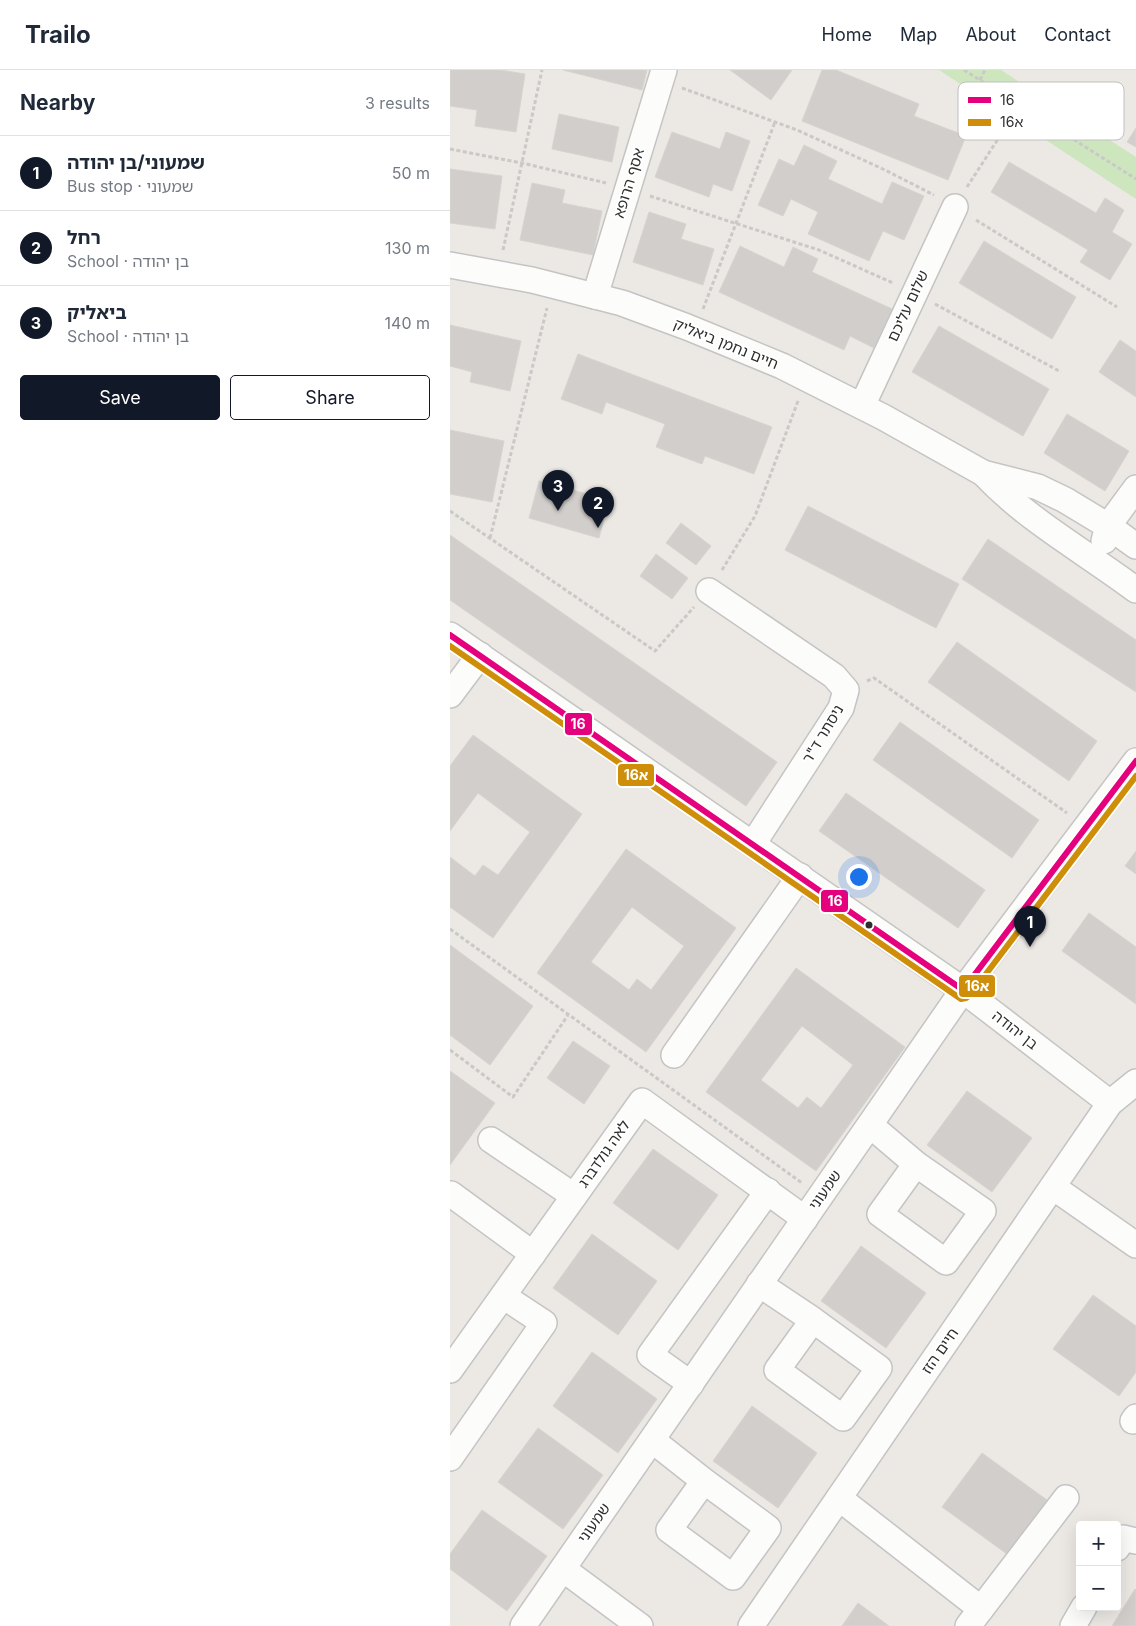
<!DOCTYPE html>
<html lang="en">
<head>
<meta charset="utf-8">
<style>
  body { margin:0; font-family:Inter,"Noto Sans Hebrew",sans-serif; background:#f6f6f7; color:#1f2937 }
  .controls { position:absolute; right:15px; bottom:15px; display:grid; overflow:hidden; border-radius:5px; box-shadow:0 5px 20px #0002 }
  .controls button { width:45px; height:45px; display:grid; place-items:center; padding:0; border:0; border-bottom:1px solid #e0e1e3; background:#fff; color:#1f2937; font:25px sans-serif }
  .you { position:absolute; left:408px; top:806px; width:18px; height:18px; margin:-12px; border:4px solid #fff; border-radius:50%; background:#1a73e8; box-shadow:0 0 0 8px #1a73e833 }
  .badge { display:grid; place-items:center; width:32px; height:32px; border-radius:50%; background:#111827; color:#fff; font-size:16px; font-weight:700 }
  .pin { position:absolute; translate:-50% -41px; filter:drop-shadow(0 1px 2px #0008) }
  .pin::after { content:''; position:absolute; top:26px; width:18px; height:15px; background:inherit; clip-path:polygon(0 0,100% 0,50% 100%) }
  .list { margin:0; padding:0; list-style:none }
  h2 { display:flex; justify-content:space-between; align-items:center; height:65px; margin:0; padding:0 20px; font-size:21px }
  h2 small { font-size:16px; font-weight:400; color:#747a83 }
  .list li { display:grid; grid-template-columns:32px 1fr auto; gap:15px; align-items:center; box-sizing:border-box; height:75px; padding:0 20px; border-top:1px solid #e0e1e3 }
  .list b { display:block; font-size:19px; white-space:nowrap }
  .list p { margin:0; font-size:16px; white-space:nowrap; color:#747a83 }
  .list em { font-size:16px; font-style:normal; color:#747a83 }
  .actions { display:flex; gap:10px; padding:15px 20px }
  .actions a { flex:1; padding:11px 0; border:1px solid #111827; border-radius:5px; text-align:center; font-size:18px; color:#111827 }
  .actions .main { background:#111827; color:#fff }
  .map { position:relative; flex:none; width:686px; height:1556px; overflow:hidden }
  header { display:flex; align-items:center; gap:30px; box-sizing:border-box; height:70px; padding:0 25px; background:#fff; border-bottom:1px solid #e0e1e3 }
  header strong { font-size:24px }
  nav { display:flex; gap:28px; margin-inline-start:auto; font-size:18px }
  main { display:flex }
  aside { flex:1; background:#fff }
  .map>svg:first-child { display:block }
  .park { fill:#cee6be }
  .building { fill:#d1cecb; stroke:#d7d4d0; fill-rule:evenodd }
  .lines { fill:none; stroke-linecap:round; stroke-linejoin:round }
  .minor-casing { stroke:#c5c4c5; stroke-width:28 }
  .path { stroke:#c9c9c8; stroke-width:3; stroke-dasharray:4 2.5; stroke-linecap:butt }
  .minor { stroke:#fcfcfb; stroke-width:25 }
  .bus-1-casing { stroke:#fff; stroke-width:10 }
  .bus-2-casing { stroke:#fff; stroke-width:10 }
  .bus-1 { stroke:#e5007d; stroke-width:6 }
  .bus-2 { stroke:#cf8e09; stroke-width:6 }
  .bus-dot { fill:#2e2e2e; stroke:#fff; stroke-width:2 }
  .labels { text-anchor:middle; stroke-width:4; stroke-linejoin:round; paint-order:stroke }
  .street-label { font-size:15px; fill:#2e2e2e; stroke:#fff }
  .key { fill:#fff; stroke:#c0c0c0; stroke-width:1 }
  .key-label { font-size:14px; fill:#2e2e2e }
  .line-badge { stroke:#fff; stroke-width:2 }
  .badge-label { font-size:14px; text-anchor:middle; font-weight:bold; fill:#fff }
</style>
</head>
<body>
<header>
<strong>Trailo</strong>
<nav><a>Home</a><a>Map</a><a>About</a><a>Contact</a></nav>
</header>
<main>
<aside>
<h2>Nearby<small>3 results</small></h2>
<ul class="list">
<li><span class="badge">1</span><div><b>שמעוני/בן יהודה</b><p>Bus stop · שמעוני</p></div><em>50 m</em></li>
<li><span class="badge">2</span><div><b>רחל</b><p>School · בן יהודה</p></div><em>130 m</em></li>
<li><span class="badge">3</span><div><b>ביאליק</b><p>School · בן יהודה</p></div><em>140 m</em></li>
</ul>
<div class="actions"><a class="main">Save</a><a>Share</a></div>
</aside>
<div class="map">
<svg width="686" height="1556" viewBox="0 0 686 1556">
  <rect width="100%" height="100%" fill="#ece8e4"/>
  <!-- park -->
  <path class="park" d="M489,0H551L686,87V129Z"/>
  <!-- building -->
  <g class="building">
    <path d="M0,0H50L75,4L66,62L25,56L27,40L0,36Z"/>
    <path d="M113,0H197L192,20Z"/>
    <path d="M280,0H342L321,30Z"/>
    <path d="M372,0H386L469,34L464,46L516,66L498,110L352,51Z"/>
    <path d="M109,44L169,57L162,92L102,79Z"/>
    <path d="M686,58V77L677,72Z"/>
    <path d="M222,62L270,79L276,62L300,71L282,121L263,114L259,127L205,107Z"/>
    <path d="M354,75L387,91L378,109L432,134L442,112L474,126L454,170L433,161L419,191L358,164L368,142L341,129L333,146L308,135L329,89L344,96Z"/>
    <path d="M559,92L646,143L655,128L674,140L662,162L682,174L660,210L630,192L638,180L541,122Z"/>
    <path d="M0,99L52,106L45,159L0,153Z"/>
    <path d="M82,113L115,120L112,133L152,141L143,185L70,170Z"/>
    <path d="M199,142L236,154L231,169L264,179L253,215L183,192Z"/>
    <path d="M534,171L626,227L602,269L509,213Z"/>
    <path d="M290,176L334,197L343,177L368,189L362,202L442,239L424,278L400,266L394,280L269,222Z"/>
    <path d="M0,255L71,271L60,321L20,312L22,302L0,296Z"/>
    <path d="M489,256L599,319L573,366L462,302Z"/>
    <path d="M670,270L686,281V327L649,302Z"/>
    <path d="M128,284L322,357L304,404L255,386L252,394L206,377L215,354L156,332L152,344L111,329Z"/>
    <path d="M617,344L679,381L655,421L594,383Z"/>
    <path d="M0,360L54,371L42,432L0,424Z"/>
    <path d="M89,411L159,430L149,468L79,448Z"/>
    <path d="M358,436L509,514L486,558L335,480Z"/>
    <path d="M231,453L261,476L246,495L216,473Z"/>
    <path d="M0,465L327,692L296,736L0,530Z"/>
    <path d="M538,469L686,570V622L512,509Z"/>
    <path d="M206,484L238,508L222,529L190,506Z"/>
    <path d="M507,572L647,671L619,711L478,612Z"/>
    <path d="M450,652L589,750L562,788L423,690Z"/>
    <path d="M23,665L132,744L43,868L0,837V787L25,806L33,795L48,805L80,762L28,723L0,761V696Z"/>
    <path d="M396,723L535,820L508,858L369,761Z"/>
    <path d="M176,779L286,858L196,982L87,903ZM182,837L234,876L201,920L187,909L179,920L141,892Z"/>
    <path d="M686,781V804L675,796Z"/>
    <path d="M639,843L686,877V934L612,881Z"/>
    <path d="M0,875L83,936L40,995L0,965Z"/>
    <path d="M346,898L455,977L366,1101L256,1022ZM352,956L403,995L371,1038L357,1027L348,1038L311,1010Z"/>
    <path d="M123,971L160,996L134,1034L97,1008Z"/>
    <path d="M0,1001L45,1033L0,1095Z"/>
    <path d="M517,1021L582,1068L542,1122L477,1075Z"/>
    <path d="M203,1079L268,1125L228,1180L163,1133Z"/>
    <path d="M142,1164L207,1211L168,1265L103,1218Z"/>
    <path d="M411,1176L476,1223L436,1278L371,1231Z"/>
    <path d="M643,1225L686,1256V1302L669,1326L603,1279Z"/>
    <path d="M142,1282L207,1329L168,1383L103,1336Z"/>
    <path d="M302,1336L367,1383L328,1438L263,1391Z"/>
    <path d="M88,1358L153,1405L113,1459L48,1412Z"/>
    <path d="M532,1383L597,1430L557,1484L492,1437Z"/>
    <path d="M32,1440L97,1486L57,1541L0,1499V1484Z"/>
    <path d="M685,1519L686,1520V1556H662Z"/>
    <path d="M408,1533L439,1556H392Z"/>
  </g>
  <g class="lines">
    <!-- minor casing -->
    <g class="minor-casing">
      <g id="minor">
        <path d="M0,195L82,210L172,233L237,257L332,296L433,347L533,403L588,417L615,430L658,456L686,476"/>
        <path d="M145,226L214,0"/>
        <path d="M412,336L505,137"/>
        <path d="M533,403C577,450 634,481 686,520"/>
        <path d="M654,471L658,456L686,418"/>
        <path d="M259,521L384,606L396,620L391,638L303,774"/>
        <path d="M0,565L513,920L660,1033"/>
        <path d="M0,625L30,585"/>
        <path d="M224,985L350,806"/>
        <path d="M420,1055L466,1094L533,1141L496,1192L430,1144L466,1094"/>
        <path d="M41,1070L124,1126"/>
        <path d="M603,1117L686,1175"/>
        <path d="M1,1124L83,1184"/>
        <path d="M309,1214L363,1250L429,1298L393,1348L327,1300L363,1250"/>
        <path d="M0,1300L192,1031L355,1149"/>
        <path d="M241,1314L200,1285L318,1121"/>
        <path d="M683,1351L686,1347"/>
        <path d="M202,1370L254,1411L318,1458L283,1507L219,1460L254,1411"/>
        <path d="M0,1388L94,1253L53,1226"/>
        <path d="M389,1428L531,1539"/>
        <path d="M667,1478L673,1468L686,1471"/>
        <path d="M113,1499L190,1556"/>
        <path d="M73,1556L513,920L686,691"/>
        <path d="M301,1556L660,1033L686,1012"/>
        <path d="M518,1556L616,1428"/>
        <path d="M623,1556L634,1537"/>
      </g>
    </g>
    <!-- path -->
    <g class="path">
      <path d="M514,0L686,109"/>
      <path d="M530,10L535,0"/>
      <path d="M232,18L347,60L433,99L484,125"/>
      <path d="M0,79L72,93L156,113"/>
      <path d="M517,117L570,35"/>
      <path d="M200,126L369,180L443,213"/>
      <path d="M526,150L667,237"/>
      <path d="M53,180L92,0"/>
      <path d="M485,234L611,302"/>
      <path d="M253,239L325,52"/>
      <path d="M0,441L205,581L244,537"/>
      <path d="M40,468L97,238"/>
      <path d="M272,500L305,446L348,331"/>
      <path d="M417,611L424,608L617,743"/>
      <path d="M0,859L352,1113"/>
      <path d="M0,980L63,1027L118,945"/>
    </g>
    <!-- minor -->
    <use href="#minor" class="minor"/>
    <!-- bus-1 casing -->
    <g class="bus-1-casing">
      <g id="bus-1">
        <path d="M0,565L513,920"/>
        <path d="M513,920L686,691"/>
      </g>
    </g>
    <!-- bus-2 casing -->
    <g class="bus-2-casing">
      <path id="bus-2" d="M0,576L511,929L516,928L520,925L686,706"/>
    </g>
    <!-- bus-1 -->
    <use href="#bus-1" class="bus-1"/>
    <!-- bus-2 -->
    <use href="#bus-2" class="bus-2"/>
  </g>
  <!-- markers -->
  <circle class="bus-dot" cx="419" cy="855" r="4.5"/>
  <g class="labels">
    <!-- street labels -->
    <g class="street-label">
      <text transform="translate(179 113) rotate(-73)" y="5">אסף הרופא</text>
      <text transform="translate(458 236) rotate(-65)" y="5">שלום עליכם</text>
      <text transform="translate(276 274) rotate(22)" y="5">חיים נחמן ביאליק</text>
      <text transform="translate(373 664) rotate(-59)" y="5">ניסתר ד"ר</text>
      <text transform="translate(565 960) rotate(38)" y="5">בן יהודה</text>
      <text transform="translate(154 1084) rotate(-55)" y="5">לאה גולדברג</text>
      <text transform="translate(375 1120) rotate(-55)" y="5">שמעוני</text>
      <text transform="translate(490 1281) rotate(-55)" y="5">חיים הזז</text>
      <text transform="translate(144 1453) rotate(-55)" y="5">שמעוני</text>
    </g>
  </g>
  <!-- legend -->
  <rect x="508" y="12" width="166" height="58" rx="8" class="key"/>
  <rect x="518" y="27" width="23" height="6" fill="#e5007d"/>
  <rect x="518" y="49" width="23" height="7" fill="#cf8e09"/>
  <g class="key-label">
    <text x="550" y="35">16</text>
    <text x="550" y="57">16א</text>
  </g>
  <g class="line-badge">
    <rect x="114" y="642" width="29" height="24" rx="5" fill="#e5007d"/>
    <rect x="167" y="693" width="38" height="24" rx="5" fill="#cf8e09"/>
    <rect x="370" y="819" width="29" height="24" rx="5" fill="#e5007d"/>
    <rect x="508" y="904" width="38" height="24" rx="5" fill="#cf8e09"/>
  </g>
  <g class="badge-label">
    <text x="128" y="659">16</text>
    <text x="186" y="710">16א</text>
    <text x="385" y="836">16</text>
    <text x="527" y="921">16א</text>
  </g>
</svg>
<div class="controls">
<button>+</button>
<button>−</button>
</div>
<div class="you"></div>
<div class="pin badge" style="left:580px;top:877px">1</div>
<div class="pin badge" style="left:148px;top:458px">2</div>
<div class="pin badge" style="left:108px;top:441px">3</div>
</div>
</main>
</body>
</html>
